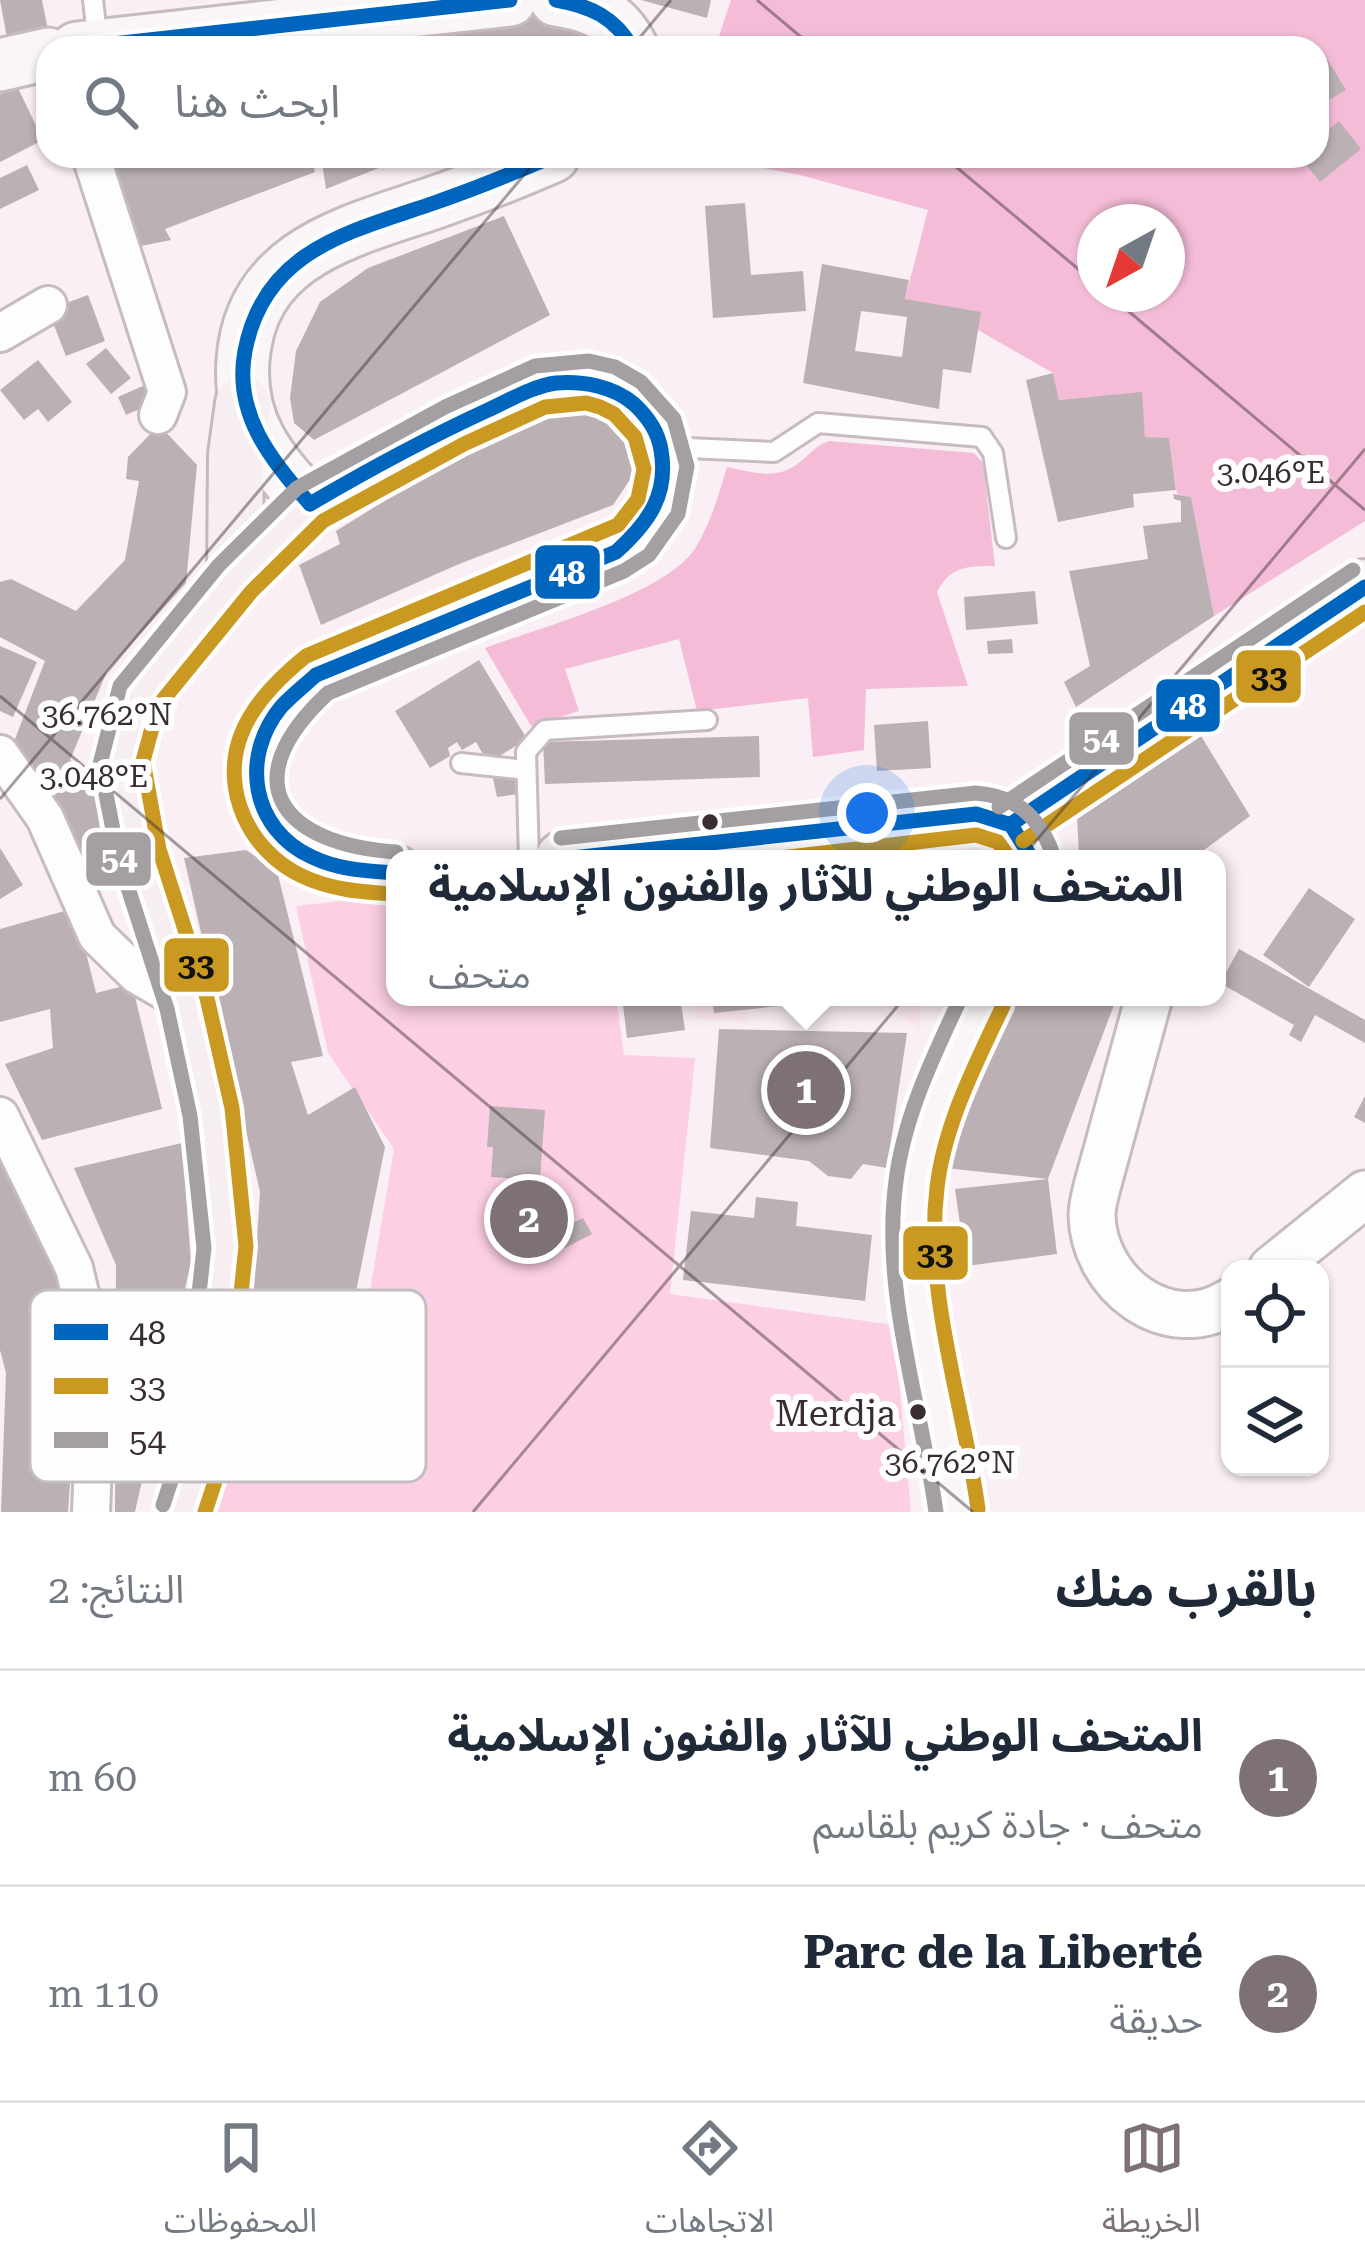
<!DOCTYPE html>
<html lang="ar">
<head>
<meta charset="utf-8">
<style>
  body { margin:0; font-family:"Roboto Serif","Noto Sans Arabic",serif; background:#f6f6f7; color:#1f2937; direction:rtl }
  .controls { position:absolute; right:36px; bottom:36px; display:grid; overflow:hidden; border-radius:24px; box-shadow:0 3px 9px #0004 }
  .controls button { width:108px; height:108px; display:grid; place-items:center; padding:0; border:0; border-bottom:3px solid #e0e1e3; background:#fff; color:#1f2937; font:60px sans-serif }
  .compass { position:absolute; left:1077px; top:204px; width:108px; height:108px; border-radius:50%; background:#fff; box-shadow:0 3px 9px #0004; rotate:220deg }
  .you { position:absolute; left:867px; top:813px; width:42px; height:42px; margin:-30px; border:9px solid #fff; border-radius:50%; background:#1a73e8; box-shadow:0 0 0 18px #1a73e833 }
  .badge { display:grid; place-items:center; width:78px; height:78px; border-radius:50%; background:#7d7177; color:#fff; font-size:39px; font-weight:700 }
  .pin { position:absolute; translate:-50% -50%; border:6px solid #fff; box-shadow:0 3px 12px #0006 }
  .popup { position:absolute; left:386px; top:850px; width:840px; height:156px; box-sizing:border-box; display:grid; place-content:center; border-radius:24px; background:#fff; filter:drop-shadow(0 3px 9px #0005); font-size:39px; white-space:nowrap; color:#747a83 }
  .popup b { font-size:45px; color:#1f2937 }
  .popup::after { content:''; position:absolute; left:50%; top:100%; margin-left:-24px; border:24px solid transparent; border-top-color:#fff }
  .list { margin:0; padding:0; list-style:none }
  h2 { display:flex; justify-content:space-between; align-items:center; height:156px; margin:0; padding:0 48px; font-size:51px }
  h2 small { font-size:39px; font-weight:400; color:#747a83 }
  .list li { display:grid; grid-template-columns:78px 1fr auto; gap:36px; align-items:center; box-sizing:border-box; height:216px; padding:0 48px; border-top:3px solid #e0e1e3 }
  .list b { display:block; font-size:45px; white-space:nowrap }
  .list p { margin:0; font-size:39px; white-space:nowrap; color:#747a83 }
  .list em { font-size:39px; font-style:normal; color:#747a83 }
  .icon { flex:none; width:66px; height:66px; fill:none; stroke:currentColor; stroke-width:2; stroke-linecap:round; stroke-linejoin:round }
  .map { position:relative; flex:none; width:1365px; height:1512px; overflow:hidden; direction:ltr }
  .search { position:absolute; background:#fff; box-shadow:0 3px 9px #0004; left:36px; right:36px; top:36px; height:132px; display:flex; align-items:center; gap:30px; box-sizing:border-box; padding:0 42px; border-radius:36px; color:#747a83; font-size:45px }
  .sheet { height:588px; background:#fff }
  nav { display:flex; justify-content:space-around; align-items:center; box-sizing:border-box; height:168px; border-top:3px solid #e0e1e3; background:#fff; font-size:33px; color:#747a83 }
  nav a { display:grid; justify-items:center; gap:6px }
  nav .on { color:#7d7177 }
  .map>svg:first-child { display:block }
  .built { fill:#fce6f0 }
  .green { fill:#fccfe4 }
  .forest { fill:#f4bcd7; fill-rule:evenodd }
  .building { fill:#bbb1b5; fill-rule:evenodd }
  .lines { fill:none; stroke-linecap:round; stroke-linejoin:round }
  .service-casing { stroke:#c6bbc0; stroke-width:24 }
  .minor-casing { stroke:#c6bbc0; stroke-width:42 }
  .tertiary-casing { stroke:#c6bbc0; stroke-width:51 }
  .secondary-casing { stroke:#c6bbc0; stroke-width:57 }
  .primary-casing { stroke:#c8b7bf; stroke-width:60 }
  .service { stroke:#fefdfd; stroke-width:18 }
  .minor { stroke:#fefdfd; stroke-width:36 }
  .tertiary { stroke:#fefdfd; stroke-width:45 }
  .secondary { stroke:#faf6f7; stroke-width:51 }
  .primary { stroke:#f6eef1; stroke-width:54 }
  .bus-1-casing { stroke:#fefefe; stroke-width:24 }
  .bus-2-casing { stroke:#fefefe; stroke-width:24 }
  .bus-3-casing { stroke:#fefefe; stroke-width:24 }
  .bus-1 { stroke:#0065bd; stroke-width:15 }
  .bus-2 { stroke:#ca9922; stroke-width:15 }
  .bus-3 { stroke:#a49fa2; stroke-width:15 }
  .ticks { fill:none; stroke:#392d33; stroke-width:3; stroke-opacity:0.45 }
  .bus-dot { fill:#392d33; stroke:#fefefe; stroke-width:4.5 }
  .labels { text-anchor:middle; stroke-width:12; stroke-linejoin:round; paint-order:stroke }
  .bus-label { font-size:36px; fill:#392d33; stroke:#fefefe; text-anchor:end }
  .key { fill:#fefefe; stroke:#c3bfc1; stroke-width:3 }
  .key-label { font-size:33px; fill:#392d33 }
  .ticks-label { font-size:30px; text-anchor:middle; fill:#392d33; stroke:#fefefe; stroke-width:12; stroke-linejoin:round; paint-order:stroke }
  .line-badge { stroke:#fefefe; stroke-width:4.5 }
  .badge-label { font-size:33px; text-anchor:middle; font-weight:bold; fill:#fff }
  .pale-badge-label { font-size:33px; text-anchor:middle; font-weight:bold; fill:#111 }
</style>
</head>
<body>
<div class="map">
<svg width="1365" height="1512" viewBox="0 0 1365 1512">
  <rect width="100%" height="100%" fill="#faeff4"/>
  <!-- built -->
  <g class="built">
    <path d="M693,997H840L746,1006L747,1022L697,1019Z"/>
    <path d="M877,997H919L921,1030Z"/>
  </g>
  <!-- green -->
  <path class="green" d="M395,895V997H616L624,1055L695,1058L670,1294L894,1325L911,1512H207L231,1442L248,1328L365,1320L394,1149L328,1053L296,906Z"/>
  <!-- forest -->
  <g class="forest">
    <path d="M731,0H1365V521L1214,616L1191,498L1177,494L1169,439L1145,437L1141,393L1059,400L1053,373L978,330L905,299L928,210L800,175L702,156H1317V48H715ZM1095,222H1167V294H1095Z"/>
    <path d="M829,441L974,453L983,463L995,566C968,566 950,566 937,592L968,686L866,689L864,750L813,757L808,698L697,711L679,639L565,669L579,711L531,726L485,648C538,628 668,594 696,547C711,522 719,494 727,467C751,472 775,480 796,465C809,456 814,446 829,441Z"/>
  </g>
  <!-- building -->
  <g class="building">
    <path d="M0,0H42L48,30L7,38Z"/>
    <path d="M641,0H711L707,18Z"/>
    <path d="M574,11L601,33L602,48H289Z"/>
    <path d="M1326,57L1346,90L1317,107V62Z"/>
    <path d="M17,86L43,140L0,162V94Z"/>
    <path d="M1339,121L1361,149L1320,182L1299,156H1317V139Z"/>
    <path d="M108,156H311L315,172L165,229L171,240L141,246Z"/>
    <path d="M321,156H409L326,189Z"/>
    <path d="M27,165L39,190L0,209V178Z"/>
    <path d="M745,203L751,275L803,271L806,311L713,318L705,206Z"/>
    <path d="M504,216L550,315L314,440L294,423L290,398L296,351L320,302L368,268Z"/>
    <path d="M822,264L909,280L905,299L981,312L971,373L943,369L939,409L803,383ZM861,311L907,317L902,357L855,351Z"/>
    <path d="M88,295L105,341L66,356L48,310Z"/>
    <path d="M106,348L131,378L111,394L86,364Z"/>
    <path d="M38,360L72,402L48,422L38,409L24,420L0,390Z"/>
    <path d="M1053,373L1059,400L1142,392L1145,437L1169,438L1176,490L1133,494L1134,507L1058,522L1026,380Z"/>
    <path d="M145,385L153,403L126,415L118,397Z"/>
    <path d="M572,398L614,416L629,442L633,475L613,505L459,564L321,625L299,565L340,544L336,531L415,482L531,413Z"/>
    <path d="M159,425L197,465L186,583L107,671L70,760L93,776L107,882L85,883L10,752L45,661L0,637V582L11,579L76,611L125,560L139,481L126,479L128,457Z"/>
    <path d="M1173,494L1191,497L1214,616L1076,707L1064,682L1090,666L1069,571L1148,559L1143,526L1181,522V501L1174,499Z"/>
    <path d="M1035,591L1038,624L966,630L964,597Z"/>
    <path d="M1012,639L1013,653L988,654L987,641Z"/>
    <path d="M0,646L37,662L13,717L0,711Z"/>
    <path d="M479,660L527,739L488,763L476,742L462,750L457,742L448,748L450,756L430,768L395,711Z"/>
    <path d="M928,721L931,768L877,771L874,725Z"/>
    <path d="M1198,731L1250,816L1192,859L1079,856L1077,816Z"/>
    <path d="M759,736L760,777L545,784L543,742Z"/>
    <path d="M492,774L517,775L518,794L497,797Z"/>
    <path d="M0,848L23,885L0,899Z"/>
    <path d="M246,850L277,871L323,1056L291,1062L308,1115L355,1087L385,1147L354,1302L253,1304L260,1192L184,858Z"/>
    <path d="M1309,888L1355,919L1309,987L1263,955Z"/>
    <path d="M75,908L96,993L132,984L162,1109L42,1140L5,1064L53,1048L50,1009L0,1022V929Z"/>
    <path d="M1239,949L1365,1020V1043L1315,1015L1301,1042L1289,1035L1294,1025L1220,983Z"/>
    <path d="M622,997H680L685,1030L627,1038Z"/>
    <path d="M712,997H835V1000L714,1013Z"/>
    <path d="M1001,997H1117L1048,1179L936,1167Z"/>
    <path d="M719,1029L907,1033L887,1168L863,1164L851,1179L828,1176L809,1161L710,1148Z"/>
    <path d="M1365,1096V1123L1354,1117Z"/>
    <path d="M490,1106L545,1110L540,1180L491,1177L493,1147H487Z"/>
    <path d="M182,1143L191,1262L135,1512H115L116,1265L74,1168Z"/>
    <path d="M0,1150L49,1243L80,1342L68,1512H1L6,1373L0,1350Z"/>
    <path d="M1048,1179L1057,1254L966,1266L955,1189Z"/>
    <path d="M756,1197L798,1202L796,1226L872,1235L865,1301L683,1280L691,1211L754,1218Z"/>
    <path d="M583,1218L592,1234L565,1248L557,1231Z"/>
  </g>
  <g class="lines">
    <!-- service casing -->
    <g class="service-casing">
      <g id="service">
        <path d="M93,0L98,44"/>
        <path d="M667,447L774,452L818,423L982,437L993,453L1006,538"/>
        <path d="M461,763L526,770"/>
        <path d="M529,859L526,752L545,730L707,720"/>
      </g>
    </g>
    <!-- minor casing -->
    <g class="minor-casing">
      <g id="minor">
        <path d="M91,156L167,392L158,415"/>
        <path d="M0,333L48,305"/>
        <path d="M0,754L45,818L97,936L137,975L187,1004"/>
        <path d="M0,1116L74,1268L97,1364L91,1512"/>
      </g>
    </g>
    <!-- tertiary casing -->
    <g class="tertiary-casing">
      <g id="tertiary">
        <path d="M1149,997L1097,1187C1095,1195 1092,1206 1092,1215C1093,1283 1167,1341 1230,1302"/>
        <path d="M1272,1269L1365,1194"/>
      </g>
    </g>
    <!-- secondary casing -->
    <g class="secondary-casing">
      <g id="secondary">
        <path d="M556,0C591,5 616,15 632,48"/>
        <path d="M77,48L510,0"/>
        <path d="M0,65L48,54"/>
        <path d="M310,504C269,460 238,423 243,360C251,253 348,232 433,203C474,189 514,173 553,156"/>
        <path d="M957,1512C946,1403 903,1297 916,1186C923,1128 959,1050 984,997"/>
      </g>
    </g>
    <!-- primary casing -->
    <g class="primary-casing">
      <g id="primary">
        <path d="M235,578L236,455L243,404"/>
        <path d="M1011,824L1365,587"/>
        <path d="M563,859L949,820"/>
        <path d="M183,1512L203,1452L225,1248L211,1113L187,1004L139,854L121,760L139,696L235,578L310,504L455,425L540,386L588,382L608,387L627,397L654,427L666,468L658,508L633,541L616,552L316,675C200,760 260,879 395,873"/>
      </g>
    </g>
    <!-- service -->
    <use href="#service" class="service"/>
    <!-- minor -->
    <use href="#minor" class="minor"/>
    <!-- tertiary -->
    <use href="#tertiary" class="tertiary"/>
    <!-- secondary -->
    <use href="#secondary" class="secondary"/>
    <!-- primary -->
    <use href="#primary" class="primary"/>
    <!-- bus-1 casing -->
    <g class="bus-1-casing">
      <g id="bus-1">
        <path d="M556,0C590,6 615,17 632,48"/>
        <path d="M77,48L510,0"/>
        <path d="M310,504C368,470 427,438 488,410C510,400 533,386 556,383C583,381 613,386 634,404C647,416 658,431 661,450C669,495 648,523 616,552L316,675C305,685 291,696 281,707C240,757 251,829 312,857C339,870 366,871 395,873"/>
        <path d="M310,504C271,461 233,413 245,351C264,250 349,232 434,203C474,189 514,173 553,156"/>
        <path d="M1011,824L1365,587"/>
        <path d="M563,859L976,814L1011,825L1032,859"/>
      </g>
    </g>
    <!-- bus-2 casing -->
    <g class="bus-2-casing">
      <g id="bus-2">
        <path d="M1023,841L1365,612"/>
        <path d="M772,859L976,835L998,842L1010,859"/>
        <path d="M978,1509C964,1404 924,1296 937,1188C944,1125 976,1063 1003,1006"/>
        <path d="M205,1512L224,1454L246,1246L232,1108L207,998L159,849L143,761L158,706L251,592L323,521L464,444L545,407L586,403L600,407L614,414L635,437L644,469L638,499L618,525L306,656C280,677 253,703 241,735C220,790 250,852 302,876C331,890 362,892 394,894"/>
      </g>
    </g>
    <!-- bus-3 casing -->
    <g class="bus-3-casing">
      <g id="bus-3">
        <path d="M999,807L1353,570"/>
        <path d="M561,838L976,793C1015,796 1038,815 1052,852"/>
        <path d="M163,1505L182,1448L204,1248L190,1116L167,1009L119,860L100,764L120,686L219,565L297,488L445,407L535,366L589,361L615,367L641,382L674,419L687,466L678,514L649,555L624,571L328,693C232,782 281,844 396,852"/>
        <path d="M936,1512C921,1403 881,1292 896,1181C904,1116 934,1055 961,997"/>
      </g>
    </g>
    <!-- bus-1 -->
    <use href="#bus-1" class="bus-1"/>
    <!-- bus-2 -->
    <use href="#bus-2" class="bus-2"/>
    <!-- bus-3 -->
    <use href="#bus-3" class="bus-3"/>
  </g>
  <!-- ticks -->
  <path class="ticks" d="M757,0L814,48M631,48L671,0M943,156L1095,283M1108,294L1365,510M0,696L973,1512M0,799L540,156M473,1512L1365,449"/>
  <!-- markers -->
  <g class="bus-dot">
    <circle cx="710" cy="822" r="10"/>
    <circle cx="918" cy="1412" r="10"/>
  </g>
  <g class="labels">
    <!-- bus labels -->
    <g class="bus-label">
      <text x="896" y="1426">Merdja</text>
    </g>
  </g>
  <!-- legend -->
  <rect x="30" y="1290" width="396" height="192" rx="18" class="key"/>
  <rect x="54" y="1324" width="54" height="16" fill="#0065bd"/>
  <rect x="54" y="1378" width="54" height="16" fill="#ca9922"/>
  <rect x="54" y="1432" width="54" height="16" fill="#a49fa2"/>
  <g class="key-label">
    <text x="129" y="1344">48</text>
    <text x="129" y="1398">33</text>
    <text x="129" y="1452">54</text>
  </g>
  <g class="ticks-label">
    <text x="1271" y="483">3.046°E</text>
    <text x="107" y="725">36.762°N</text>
    <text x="94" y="787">3.048°E</text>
    <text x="950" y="1473">36.762°N</text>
  </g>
  <g class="line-badge">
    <rect x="533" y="543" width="69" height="58" rx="12" fill="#0065bd"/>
    <rect x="1234" y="648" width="69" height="57" rx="12" fill="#ca9922"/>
    <rect x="1154" y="677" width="68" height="57" rx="12" fill="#0065bd"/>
    <rect x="1067" y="710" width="69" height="57" rx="12" fill="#a49fa2"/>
    <rect x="84" y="830" width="69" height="58" rx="12" fill="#a49fa2"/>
    <rect x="162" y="936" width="69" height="58" rx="12" fill="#ca9922"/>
    <rect x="901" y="1224" width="69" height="58" rx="12" fill="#ca9922"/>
  </g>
  <g class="badge-label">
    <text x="567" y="584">48</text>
    <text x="1188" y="717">48</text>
    <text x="1101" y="750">54</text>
    <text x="119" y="870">54</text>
  </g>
  <g class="pale-badge-label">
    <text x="1269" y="688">33</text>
    <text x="196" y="976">33</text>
    <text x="935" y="1265">33</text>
  </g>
</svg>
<div class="controls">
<button><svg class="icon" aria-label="locate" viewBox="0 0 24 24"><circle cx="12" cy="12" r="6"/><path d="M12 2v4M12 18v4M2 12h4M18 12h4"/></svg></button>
<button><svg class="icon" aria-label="layers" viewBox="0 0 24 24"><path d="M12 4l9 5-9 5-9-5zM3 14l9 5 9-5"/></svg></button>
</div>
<svg class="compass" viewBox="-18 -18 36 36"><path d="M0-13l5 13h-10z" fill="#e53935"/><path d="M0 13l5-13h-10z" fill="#747a83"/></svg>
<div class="you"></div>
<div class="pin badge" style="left:806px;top:1090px">1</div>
<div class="popup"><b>المتحف الوطني للآثار والفنون الإسلامية</b>متحف</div>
<div class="pin badge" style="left:529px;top:1219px">2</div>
<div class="search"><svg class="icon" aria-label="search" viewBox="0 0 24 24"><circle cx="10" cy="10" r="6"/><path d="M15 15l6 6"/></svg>ابحث هنا</div>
</div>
<section class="sheet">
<h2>بالقرب منك<small>النتائج: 2</small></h2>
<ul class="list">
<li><span class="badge">1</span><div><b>المتحف الوطني للآثار والفنون الإسلامية</b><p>متحف · جادة كريم بلقاسم</p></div><em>60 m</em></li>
<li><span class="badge">2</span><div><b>Parc de la Liberté</b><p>حديقة</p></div><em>110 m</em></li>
</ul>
</section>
<nav>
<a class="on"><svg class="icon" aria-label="map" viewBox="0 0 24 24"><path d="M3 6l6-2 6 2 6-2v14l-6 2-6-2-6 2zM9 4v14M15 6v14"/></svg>الخريطة</a>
<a><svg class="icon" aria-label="directions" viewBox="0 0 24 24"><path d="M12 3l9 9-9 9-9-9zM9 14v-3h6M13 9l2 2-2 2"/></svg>الاتجاهات</a>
<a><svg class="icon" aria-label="saved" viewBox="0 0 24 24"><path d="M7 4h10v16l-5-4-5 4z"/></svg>المحفوظات</a>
</nav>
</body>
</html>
